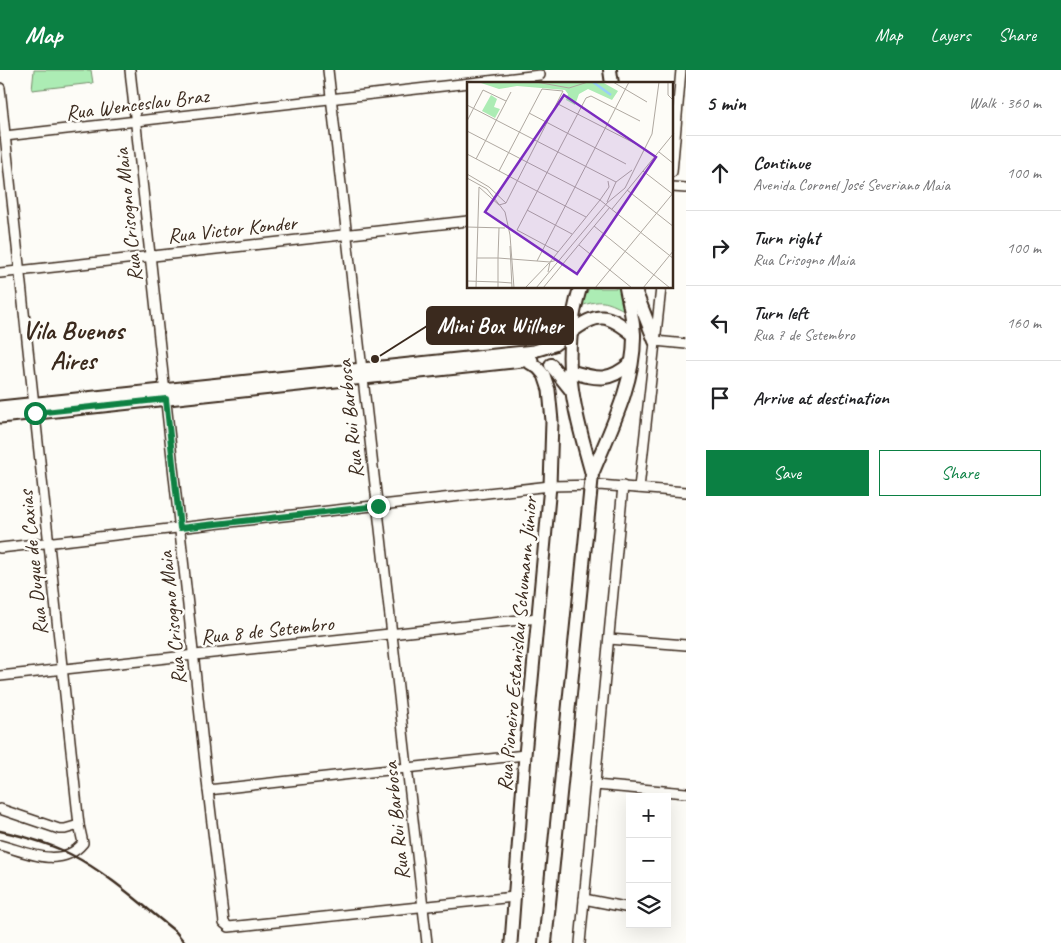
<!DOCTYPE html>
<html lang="en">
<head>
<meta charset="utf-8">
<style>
  body { margin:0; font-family:Caveat,sans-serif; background:#f2f2f2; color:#202124 }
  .controls { position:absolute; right:15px; bottom:15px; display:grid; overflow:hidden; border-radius:0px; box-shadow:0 5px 20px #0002 }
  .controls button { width:45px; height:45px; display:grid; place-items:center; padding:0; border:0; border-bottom:1px solid #e0e0e0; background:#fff; color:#202124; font:25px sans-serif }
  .stop { position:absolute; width:15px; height:15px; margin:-11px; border:4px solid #0b8043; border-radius:50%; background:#fff }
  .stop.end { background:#0b8043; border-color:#fff; box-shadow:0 1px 5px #0008 }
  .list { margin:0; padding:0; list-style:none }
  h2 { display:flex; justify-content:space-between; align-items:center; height:65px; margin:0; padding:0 20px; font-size:21px }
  h2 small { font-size:16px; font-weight:400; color:#757577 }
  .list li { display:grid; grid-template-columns:32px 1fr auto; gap:15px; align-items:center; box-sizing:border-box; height:75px; padding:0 20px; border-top:1px solid #e0e0e0 }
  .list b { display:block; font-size:19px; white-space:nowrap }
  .list p { margin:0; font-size:16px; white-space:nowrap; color:#757577 }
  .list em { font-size:16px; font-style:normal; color:#757577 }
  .actions { display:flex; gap:10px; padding:15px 20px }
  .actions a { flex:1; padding:11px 0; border:1px solid #0b8043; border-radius:0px; text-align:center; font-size:18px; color:#0b8043 }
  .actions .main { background:#0b8043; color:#fff }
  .icon { flex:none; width:28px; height:28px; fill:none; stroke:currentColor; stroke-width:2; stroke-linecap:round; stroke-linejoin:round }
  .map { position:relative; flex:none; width:686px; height:873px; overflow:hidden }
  header { display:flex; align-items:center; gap:30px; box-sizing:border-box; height:70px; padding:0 25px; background:#0b8043; color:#fff }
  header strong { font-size:24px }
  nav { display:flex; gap:28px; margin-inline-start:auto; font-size:18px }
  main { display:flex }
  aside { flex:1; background:#fff }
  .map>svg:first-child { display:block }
  .green { fill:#acecb4; stroke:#748b69 }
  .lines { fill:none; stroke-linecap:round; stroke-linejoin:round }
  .minor-casing { stroke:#3b2a1e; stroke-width:12 }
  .major-casing { stroke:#3b2a1e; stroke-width:15 }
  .highway-casing { stroke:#3b2a1e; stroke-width:16 }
  .minor { stroke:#fdfcf7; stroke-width:9 }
  .major { stroke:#fdfcf7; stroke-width:11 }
  .highway { stroke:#fdfcf7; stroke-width:12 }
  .rail { stroke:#3b2a1e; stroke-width:2.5 }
  .highway-bridge-casing { stroke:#3b2a1e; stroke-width:16; stroke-linecap:butt }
  .highway-bridge { stroke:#fdfcf7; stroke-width:12 }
  .route { stroke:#0b8043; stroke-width:6 }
  .labels { text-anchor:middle; stroke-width:5; stroke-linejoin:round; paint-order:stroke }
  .street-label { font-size:21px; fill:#3b2a1e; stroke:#fdfcf7 }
  .district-label { font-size:26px; font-weight:bold; fill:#3b2a1e; stroke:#fdfcf7 }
  .inset-river { fill:none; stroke:#99cff8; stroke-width:2.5 }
  .inset-road { fill:none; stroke:#afa8a0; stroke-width:1 }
  .view { fill:#7b2cbf; fill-opacity:0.15; stroke:#7b2cbf; stroke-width:2.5 }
  .inset-edge { fill:none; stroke:#3b2a1e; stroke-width:2.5 }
  .leader { fill:none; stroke:#3b2a1e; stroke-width:2 }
  .callout-dot { fill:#3b2a1e; stroke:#fdfcf7; stroke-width:2 }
  .callout { fill:#3b2a1e; stroke:#3b2a1e; stroke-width:2 }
  .callout-label { font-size:22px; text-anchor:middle; font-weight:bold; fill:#fff }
</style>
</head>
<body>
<header>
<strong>Map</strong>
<nav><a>Map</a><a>Layers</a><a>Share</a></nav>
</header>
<main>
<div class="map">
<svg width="686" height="873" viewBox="0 0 686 873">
  <rect width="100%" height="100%" fill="#fdfcf7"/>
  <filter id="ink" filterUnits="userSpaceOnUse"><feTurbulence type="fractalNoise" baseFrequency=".02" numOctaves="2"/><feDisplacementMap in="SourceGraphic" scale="10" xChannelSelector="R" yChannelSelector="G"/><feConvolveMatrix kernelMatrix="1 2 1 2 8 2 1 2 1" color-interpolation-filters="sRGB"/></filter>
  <g filter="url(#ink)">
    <!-- green -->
    <g class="green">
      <path d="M34,0H91L93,13L32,20Z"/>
      <path d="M589,218H619L624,240C606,231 601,229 581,236Z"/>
    </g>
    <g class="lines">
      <!-- minor casing -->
      <g class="minor-casing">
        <g id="minor">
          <path d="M130,0L208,720L224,853L229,857L514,827"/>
          <path d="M328,0L427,873"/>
          <path d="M0,18L79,755L83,773C61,800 27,782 0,775"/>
          <path d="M5,66L540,5"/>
          <path d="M672,102L681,0"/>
          <path d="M672,117L686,118"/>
          <path d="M0,203L468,151"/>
          <path d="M655,271L686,274"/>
          <path d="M639,418L661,218"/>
          <path d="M0,478L550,416L599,415L686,422"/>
          <path d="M609,569L686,575"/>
          <path d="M0,606L538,548"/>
          <path d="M595,715L686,723"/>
          <path d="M208,720L525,685"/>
          <path d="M0,739L59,759H65L79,755"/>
          <path d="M584,829L630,838"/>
          <path d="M580,873L623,416"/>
        </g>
      </g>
      <!-- major casing -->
      <g class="major-casing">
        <g id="major">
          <path d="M0,337L534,281L554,275L570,263"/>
          <path d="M0,347L532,290"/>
          <path d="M511,873L525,685L550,416L552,351L549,320L544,305L538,298L525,290"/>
        </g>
      </g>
      <!-- highway casing -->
      <g class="highway-casing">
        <g id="highway">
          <path d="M610,0L612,14"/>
          <path d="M580,218C559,289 573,335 592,404"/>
          <path d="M634,218L655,271"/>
          <path d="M570,263C598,241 607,243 634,265"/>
          <path d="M551,295L571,320"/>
          <path d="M569,301C597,309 608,313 631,293"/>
          <path d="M592,404C610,360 634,315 634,267C634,251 629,234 626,218"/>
          <path d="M545,873L590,425"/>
        </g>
      </g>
      <!-- minor -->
      <use href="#minor" class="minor"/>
      <!-- major -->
      <use href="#major" class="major"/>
      <!-- highway -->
      <use href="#highway" class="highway"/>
      <!-- rail -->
      <path class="rail" d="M0,761C23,766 48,773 70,784C109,804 142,835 176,862L185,873"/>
      <!-- highway-bridge casing -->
      <g class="highway-bridge-casing">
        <path id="highway-bridge" d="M590,425L592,404"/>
      </g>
      <!-- highway-bridge -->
      <use href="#highway-bridge" class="highway-bridge"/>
    </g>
  </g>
  <g class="lines" filter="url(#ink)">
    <!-- route -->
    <path class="route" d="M35,343L166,329L180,458L378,436"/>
  </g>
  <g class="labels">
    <!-- street labels -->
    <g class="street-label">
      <text transform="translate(137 34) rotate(-7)" y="7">Rua Wenceslau Braz</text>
      <text transform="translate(128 145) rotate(-96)" y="7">Rua Crisogno Maia</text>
      <text transform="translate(232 159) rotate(-6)" y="7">Rua Victor Konder</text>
      <text transform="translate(350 349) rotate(-96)" y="7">Rua Rui Barbosa</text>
      <text transform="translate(33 493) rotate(-96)" y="7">Rua Duque de Caxias</text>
      <text transform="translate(172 548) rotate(-96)" y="7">Rua Crisogno Maia</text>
      <text transform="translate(267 560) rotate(-6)" y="7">Rua 8 de Setembro</text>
      <text transform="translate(517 574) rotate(-85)" y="7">Rua Pioneiro Estanislau Schumann Júnior</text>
      <text transform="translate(396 751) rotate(-96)" y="7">Rua Rui Barbosa</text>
    </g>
    <!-- district labels -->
    <g class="district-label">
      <text x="73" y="269">Vila Buenos<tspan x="73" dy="30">Aires</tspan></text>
    </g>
  </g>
  <!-- overview -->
  <g transform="translate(467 12)">
    <rect width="206" height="206" fill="#fdfcf7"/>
    <path d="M11,0H135L151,9L145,18L121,7L112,12L108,23L99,18L101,12L98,8L50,4L32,7ZM24,13L30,17L27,25L33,27L28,36L15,29Z" fill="#acecb4"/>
    <path class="inset-river" d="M126,0L144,13"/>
    <path class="inset-road" d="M69,0L102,6L121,0M146,0L180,20M201,0V13L207,19M91,22L169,62M0,23L149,100M62,31L159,82M0,39L16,8L39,19M0,49L133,118L207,177M192,70L207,82M0,72L119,135M9,77L44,10M32,89L75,7L96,9L39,121M176,89L207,113M0,92L22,105L39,121M0,96L20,107L38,130L43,153L47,206M12,105L32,123L39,121M160,108L207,145M140,120L149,100L165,88M145,127L207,51M60,128L105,152M127,144L203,206M0,145L38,146M112,163L165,206M43,164L45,206M91,170L50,148L119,16L124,14L173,39M10,176H31L32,146M70,179L162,0M81,190L83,180L90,178M0,199L31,200V176L83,180L133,118L142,105L141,99M59,205L82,181M9,206L12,105M31,206V200L45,201M69,206L140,121L158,106L185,52L192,0M76,206L143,125M128,206L207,110M176,206L207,168"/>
    <path class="view" d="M97,13L189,75L110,192L18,130Z"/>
    <rect width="206" height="206" class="inset-edge"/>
  </g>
  <!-- callouts -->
  <path class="leader" d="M375 289L427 256"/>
  <circle class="callout-dot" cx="375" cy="289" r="5"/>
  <rect class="callout" x="427" y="237" width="146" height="37" rx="5"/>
  <g class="callout-label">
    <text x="500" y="263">Mini Box Willner</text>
  </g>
</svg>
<div class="controls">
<button>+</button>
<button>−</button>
<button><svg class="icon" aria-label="layers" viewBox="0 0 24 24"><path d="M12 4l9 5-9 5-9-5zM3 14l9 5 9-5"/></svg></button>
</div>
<div class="stop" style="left:35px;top:343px"></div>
<div class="stop end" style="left:378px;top:436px"></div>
</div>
<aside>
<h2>5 min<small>Walk · 360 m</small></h2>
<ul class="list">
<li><svg class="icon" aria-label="ahead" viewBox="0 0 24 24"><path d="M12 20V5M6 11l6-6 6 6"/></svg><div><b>Continue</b><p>Avenida Coronel José Severiano Maia</p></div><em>100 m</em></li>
<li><svg class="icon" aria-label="right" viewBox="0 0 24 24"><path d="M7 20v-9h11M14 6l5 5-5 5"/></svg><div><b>Turn right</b><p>Rua Crisogno Maia</p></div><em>100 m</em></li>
<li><svg class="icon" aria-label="left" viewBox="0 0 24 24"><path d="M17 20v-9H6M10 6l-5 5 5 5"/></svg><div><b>Turn left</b><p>Rua 7 de Setembro</p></div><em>160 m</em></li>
<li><svg class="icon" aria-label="arrive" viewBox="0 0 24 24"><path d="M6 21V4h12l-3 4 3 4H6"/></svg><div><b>Arrive at destination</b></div></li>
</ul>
<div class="actions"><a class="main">Save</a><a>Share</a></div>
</aside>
</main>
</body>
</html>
